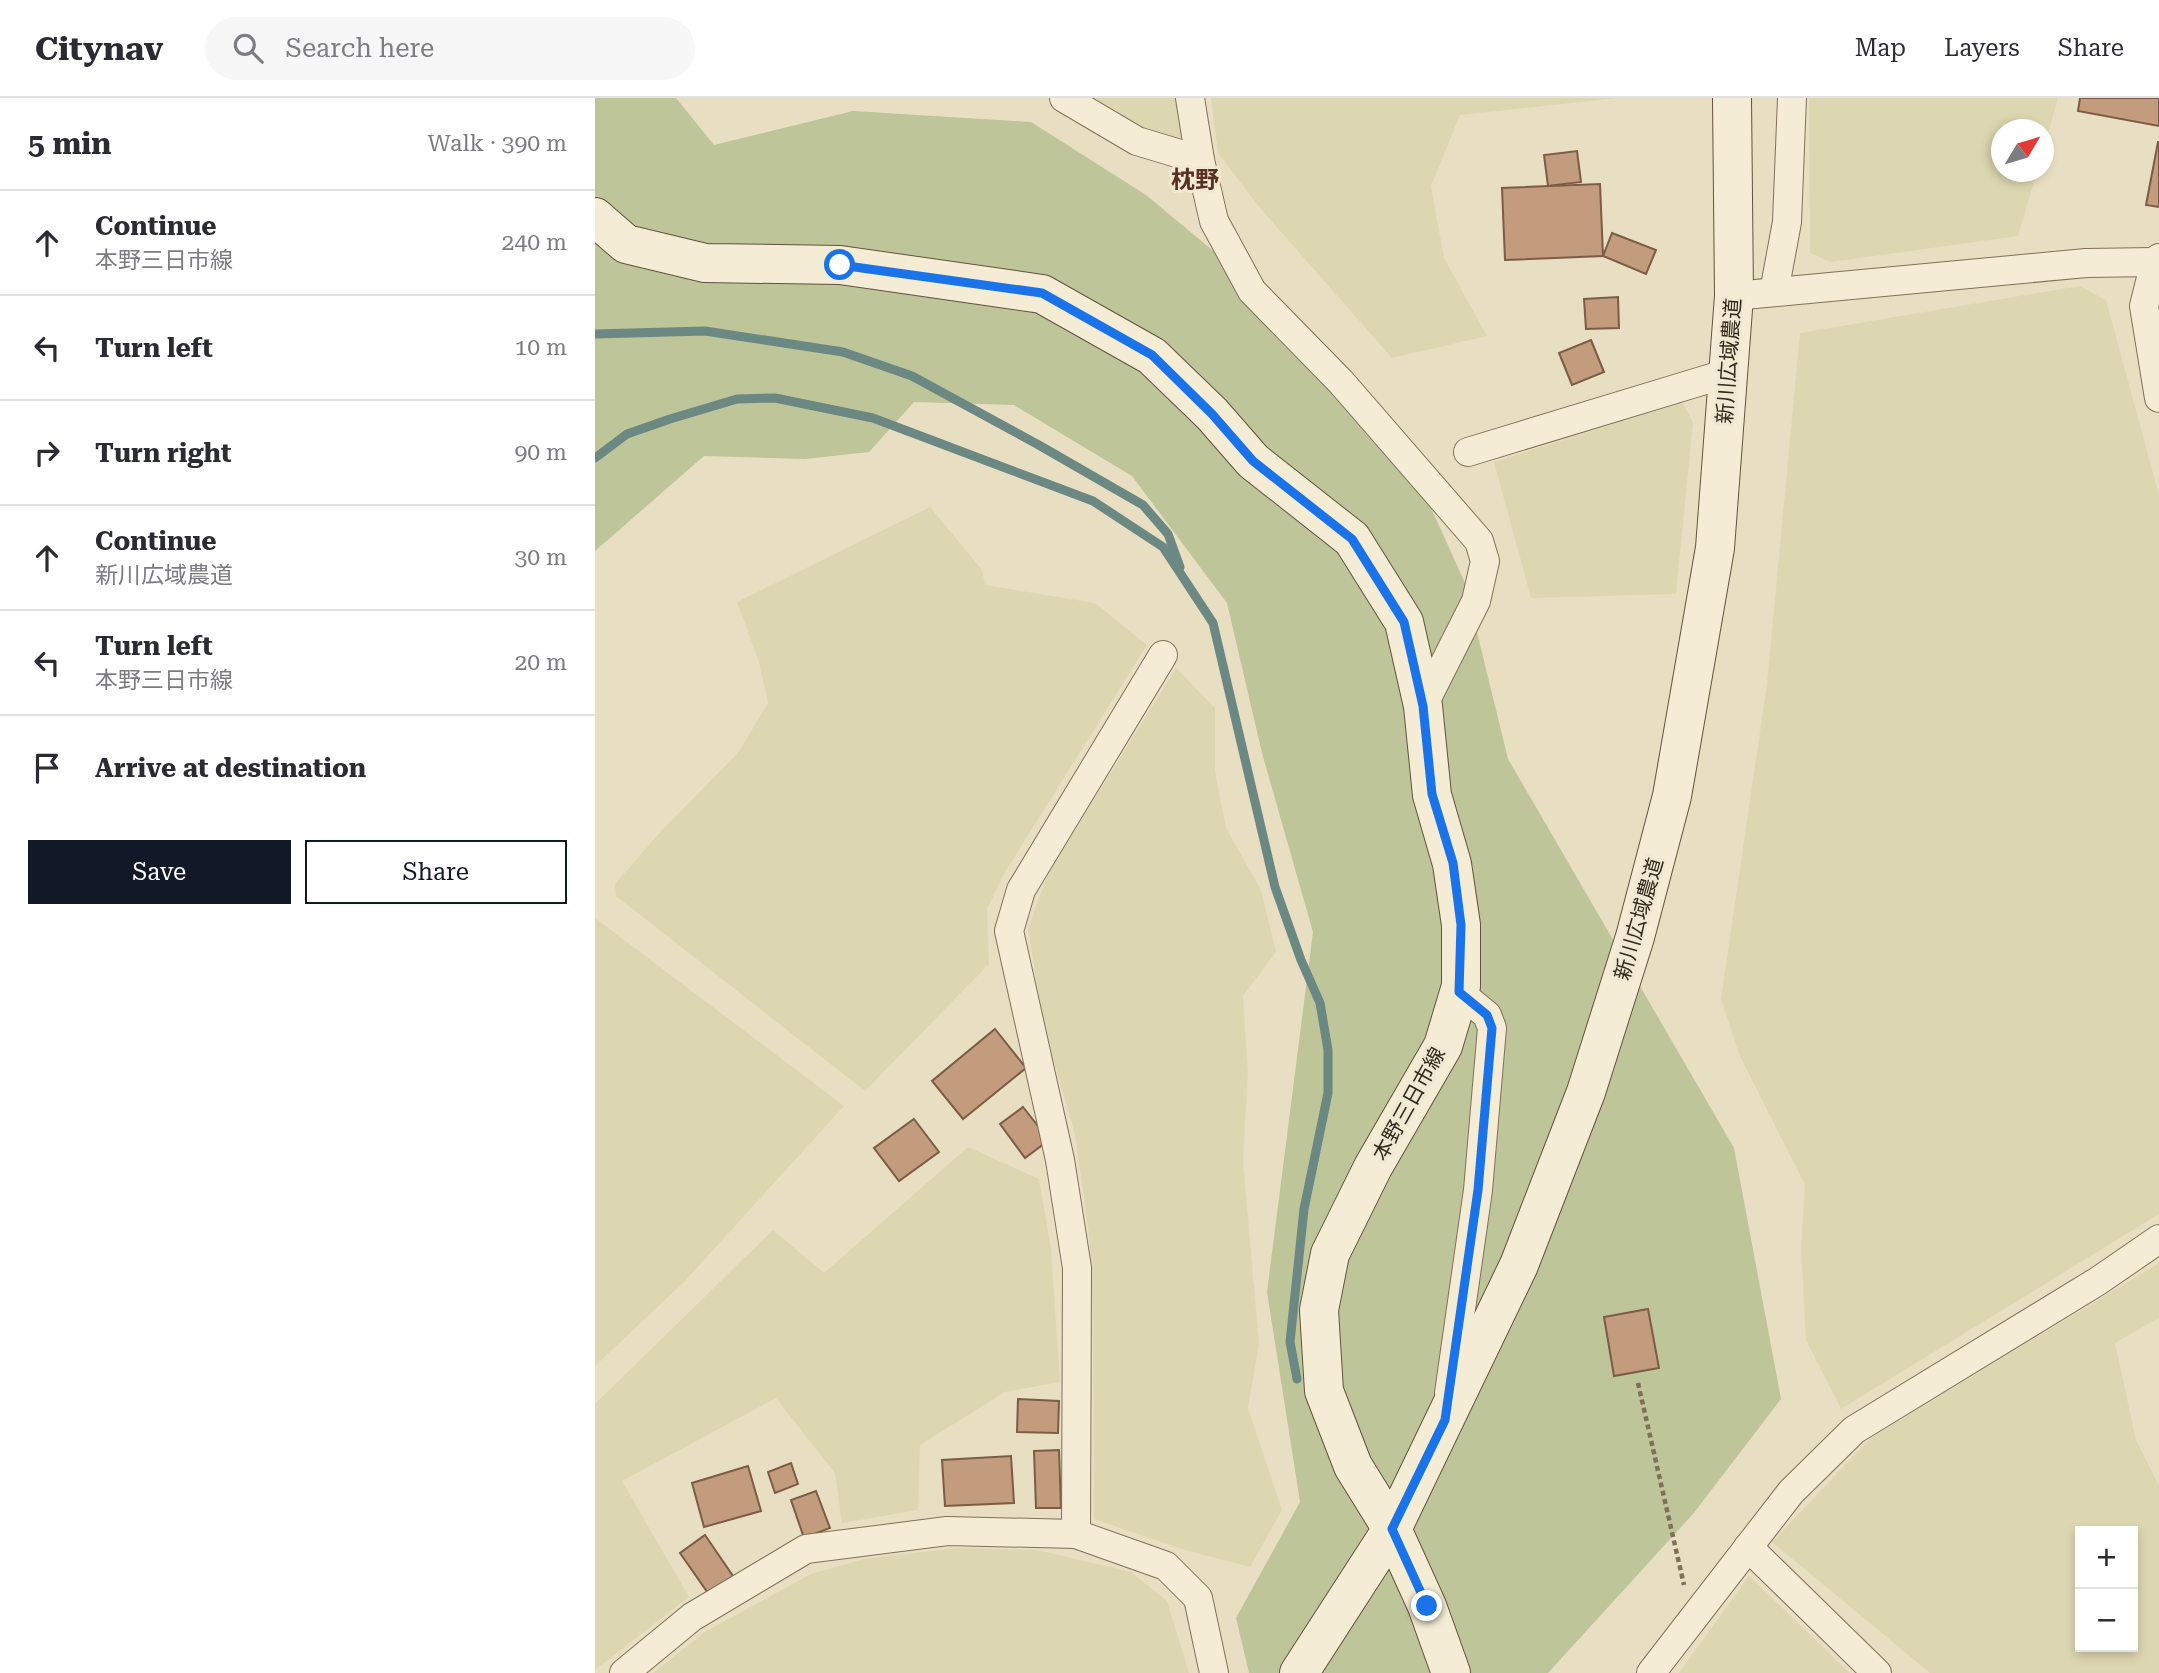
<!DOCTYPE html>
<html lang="en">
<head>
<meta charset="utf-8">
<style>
  body { margin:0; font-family:"Roboto Serif","Noto Sans JP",serif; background:#f7f7f7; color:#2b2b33 }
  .controls { position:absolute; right:21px; bottom:21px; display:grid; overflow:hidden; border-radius:0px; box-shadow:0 4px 10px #0003 }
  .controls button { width:63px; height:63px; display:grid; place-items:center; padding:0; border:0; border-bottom:2px solid #e1e1e2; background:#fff; color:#2b2b33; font:35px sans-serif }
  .compass { position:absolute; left:1396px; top:21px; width:63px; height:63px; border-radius:50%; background:#fff; box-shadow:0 4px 10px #0003; rotate:52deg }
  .stop { position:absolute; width:21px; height:21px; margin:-16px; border:5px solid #1a73e8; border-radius:50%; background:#fff }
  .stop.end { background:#1a73e8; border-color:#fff; box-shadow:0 2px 7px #0008 }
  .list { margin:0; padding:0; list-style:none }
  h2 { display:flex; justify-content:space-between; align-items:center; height:91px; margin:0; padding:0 28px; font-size:30px }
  h2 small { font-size:23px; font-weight:400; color:#7c7c81 }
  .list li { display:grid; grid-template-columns:46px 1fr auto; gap:21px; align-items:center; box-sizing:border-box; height:105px; padding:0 28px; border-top:2px solid #e1e1e2 }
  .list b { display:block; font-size:26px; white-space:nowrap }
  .list p { margin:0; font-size:23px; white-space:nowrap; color:#7c7c81 }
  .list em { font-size:23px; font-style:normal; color:#7c7c81 }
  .actions { display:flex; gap:14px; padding:21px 28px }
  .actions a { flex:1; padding:16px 0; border:2px solid #111827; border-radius:0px; text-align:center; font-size:24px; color:#111827 }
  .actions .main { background:#111827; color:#fff }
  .icon { flex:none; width:38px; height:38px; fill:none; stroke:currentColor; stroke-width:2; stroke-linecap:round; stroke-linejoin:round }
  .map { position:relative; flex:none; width:1564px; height:1575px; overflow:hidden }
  header { display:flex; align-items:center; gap:42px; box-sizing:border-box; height:98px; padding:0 35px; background:#fff; border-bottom:2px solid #e1e1e2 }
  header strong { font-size:33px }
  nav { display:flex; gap:38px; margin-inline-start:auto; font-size:24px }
  .search { width:490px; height:63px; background:#f7f7f7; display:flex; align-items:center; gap:18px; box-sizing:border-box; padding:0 24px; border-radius:38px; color:#7c7c81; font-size:26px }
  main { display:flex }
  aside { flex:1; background:#fff }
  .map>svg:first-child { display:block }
  .farmland { fill:#ddd7b1; fill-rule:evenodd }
  .green { fill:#bec598 }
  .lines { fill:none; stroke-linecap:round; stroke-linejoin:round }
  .stream { stroke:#6c8882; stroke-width:9 }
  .building { fill:#c29c7c; stroke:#7c5c44; stroke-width:2 }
  .street-casing { stroke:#80705b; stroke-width:30 }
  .secondary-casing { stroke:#62523f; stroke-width:40 }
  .path { stroke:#80705b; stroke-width:4.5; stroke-dasharray:5 3.5; stroke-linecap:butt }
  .street { stroke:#f4ecd4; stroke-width:28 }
  .secondary { stroke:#f4ecd4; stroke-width:38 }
  .route { stroke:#1a73e8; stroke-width:9 }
  .labels { text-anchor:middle; stroke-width:6; stroke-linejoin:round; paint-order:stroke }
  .street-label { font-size:21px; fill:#31281e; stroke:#f0e9d1 }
  .quarter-label { font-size:24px; font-weight:bold; fill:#593022; stroke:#f0e9d1 }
</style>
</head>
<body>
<header>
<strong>Citynav</strong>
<div class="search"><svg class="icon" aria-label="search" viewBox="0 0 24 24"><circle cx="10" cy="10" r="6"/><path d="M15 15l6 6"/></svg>Search here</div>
<nav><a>Map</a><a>Layers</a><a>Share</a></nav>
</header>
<main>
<aside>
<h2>5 min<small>Walk · 390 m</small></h2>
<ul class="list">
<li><svg class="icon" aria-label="ahead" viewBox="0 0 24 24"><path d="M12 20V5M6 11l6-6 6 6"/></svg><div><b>Continue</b><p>本野三日市線</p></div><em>240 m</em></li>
<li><svg class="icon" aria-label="left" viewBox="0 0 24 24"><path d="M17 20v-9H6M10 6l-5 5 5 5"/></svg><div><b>Turn left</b></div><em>10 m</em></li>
<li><svg class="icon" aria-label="right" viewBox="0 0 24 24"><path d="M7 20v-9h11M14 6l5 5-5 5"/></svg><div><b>Turn right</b></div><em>90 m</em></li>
<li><svg class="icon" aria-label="ahead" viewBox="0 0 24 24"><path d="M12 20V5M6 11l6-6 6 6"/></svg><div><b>Continue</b><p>新川広域農道</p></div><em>30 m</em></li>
<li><svg class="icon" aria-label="left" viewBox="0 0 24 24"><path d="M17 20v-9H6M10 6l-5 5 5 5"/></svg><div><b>Turn left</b><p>本野三日市線</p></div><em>20 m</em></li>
<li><svg class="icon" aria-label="arrive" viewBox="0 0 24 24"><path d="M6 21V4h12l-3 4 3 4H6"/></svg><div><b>Arrive at destination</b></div></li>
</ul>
<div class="actions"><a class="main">Save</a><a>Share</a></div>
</aside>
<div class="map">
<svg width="1564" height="1575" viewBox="0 0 1564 1575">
  <rect width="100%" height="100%" fill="#e8dec2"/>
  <!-- farmland -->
  <g class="farmland">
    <path d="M498,0H583L588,44L548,29Z"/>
    <path d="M616,0H1023L865,17L836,88L849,160L892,238L797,260L665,110L623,55Z"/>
    <path d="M1214,0H1463L1449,50L1448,32H1406V74H1442L1423,138L1236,164L1215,155Z"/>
    <path d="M1484,188L1511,202L1564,397V1116L1246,1311L1211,1242L1206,1150L1210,1087L1144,956L1126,901L1172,586L1205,235Z"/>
    <path d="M1087,304L1098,324L1081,496L936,500L899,364Z"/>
    <path d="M335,409L387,472L390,487L500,505L552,547L410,774L392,811L394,866L270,993L21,798L20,786L68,731L143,655L173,605L164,564L142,504Z"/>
    <path d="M581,570L620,610V673L631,730L666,792L681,854L648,898L653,975L648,1062L664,1246L653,1310L687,1412L655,1469L590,1452L499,1421L498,1211L494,1137L480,1036L448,925L433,830L454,774Z"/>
    <path d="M0,820L249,1008L90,1183L0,1268Z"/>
    <path d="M373,1049L444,1081L456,1151L465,1284L410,1294L325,1347L323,1412L247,1425L240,1375L181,1300L27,1383L94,1499L0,1572V1306L178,1132L229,1175Z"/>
    <path d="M1564,1165V1220L1520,1245L1541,1342L1564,1388V1575H1335L1177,1444L1277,1339ZM1485,1433H1538V1549H1485Z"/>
    <path d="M361,1450L442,1452L536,1474L572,1503L594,1575H58L110,1534L216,1476L269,1461Z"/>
    <path d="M1154,1478L1255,1575H1084Z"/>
  </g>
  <!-- green -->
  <path class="green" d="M0,0H81L119,47L258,13L436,24L551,97L663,190L818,370L870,485L913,661L1139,1050L1186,1301L1098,1416L953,1575H654L641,1520L705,1404L672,1194L718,834L667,655L632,505L537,378L419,307L319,304L274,354L210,361L109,358L0,453Z"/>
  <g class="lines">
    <!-- stream -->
    <g class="stream">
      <path d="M0,236L110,233L248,254L317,278L442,346L548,407L573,436L585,469"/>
      <path d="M0,360L32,336L75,321L142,301L180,300L278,320L498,403L568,449L618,525L680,789L706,862L725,905L733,952V995L709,1111L695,1244L702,1281"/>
    </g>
  </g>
  <!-- building -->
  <g class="building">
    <path d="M1485,0H1564V28L1483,13Z"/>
    <path d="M1563,44H1564V109L1551,107Z"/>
    <path d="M982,53L986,84L953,88L949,57Z"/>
    <path d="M1005,86L1008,158L910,162L907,90Z"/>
    <path d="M1017,135L1061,152L1051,176L1008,158Z"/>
    <path d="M1023,199L1024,230L991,231L989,201Z"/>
    <path d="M996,242L1009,274L977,287L964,255Z"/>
    <path d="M400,931L431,970L368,1021L337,983Z"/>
    <path d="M428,1009L454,1042L430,1060L405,1026Z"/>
    <path d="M319,1021L344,1054L304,1083L279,1050Z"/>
    <path d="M1053,1211L1064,1270L1019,1278L1009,1219Z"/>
    <path d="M423,1301L464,1303L463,1335L422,1334Z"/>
    <path d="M464,1352L466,1410H441L439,1353Z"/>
    <path d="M416,1358L419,1405L350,1408L347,1362Z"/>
    <path d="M196,1365L203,1386L180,1395L173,1374Z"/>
    <path d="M153,1368L166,1413L109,1429L97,1385Z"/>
    <path d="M221,1393L235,1430L209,1440L196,1402Z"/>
    <path d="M110,1437L138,1478L113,1495L85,1455Z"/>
  </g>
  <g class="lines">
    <!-- street casing -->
    <g class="street-casing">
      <g id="street">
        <path d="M469,0L542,43L605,62"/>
        <path d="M595,0L605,62L619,123L657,193L746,284L884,443L890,463L881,503L828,608"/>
        <path d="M1564,160L1560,164L1549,208L1564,300"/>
        <path d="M1179,194L1192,124L1197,0"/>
        <path d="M1139,198L1491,165L1560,164"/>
        <path d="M873,354L1133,275"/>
        <path d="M854,1295L883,1092L897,930L892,917L864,894"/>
        <path d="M481,1436L482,1170L465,1062L414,833L426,792L568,557"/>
        <path d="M1153,1449L1282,1575"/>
        <path d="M29,1575L97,1519L211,1451L352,1433L481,1436L571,1468L603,1500L619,1575"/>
        <path d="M1056,1575L1196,1394L1259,1332L1503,1183L1564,1141"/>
      </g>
    </g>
    <!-- secondary casing -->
    <g class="secondary-casing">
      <g id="secondary">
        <path d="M0,119L31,146L110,165L245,167L447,196L557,258L617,316L658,363L757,441L809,524L828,608L837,697L857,766L866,827V888L848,948L778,1069L735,1156L724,1212L729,1293L758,1368L797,1431L832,1508L856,1575"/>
        <path d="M704,1575L797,1431L924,1167L991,994L1040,839L1077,698L1120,450L1139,198L1137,0"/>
      </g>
    </g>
    <!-- path -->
    <path class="path" d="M1043,1285L1089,1487"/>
    <!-- street -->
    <use href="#street" class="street"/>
    <!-- secondary -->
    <use href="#secondary" class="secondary"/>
  </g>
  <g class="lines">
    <!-- route -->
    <path class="route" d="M245,167L447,195L557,257L617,316L658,363L757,441L809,524L828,608L837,696L858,765L866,827L864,894L892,917L897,930L883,1092L850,1322L797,1431L832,1508"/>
  </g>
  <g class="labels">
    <!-- street labels -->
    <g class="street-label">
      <text transform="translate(1134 263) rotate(-86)" y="7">新川広域農道</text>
      <text transform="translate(1044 821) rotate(-74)" y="7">新川広域農道</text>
      <text transform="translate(814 1006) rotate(-61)" y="7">本野三日市線</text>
    </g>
    <!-- quarter labels -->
    <g class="quarter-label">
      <text x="600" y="90">枕野</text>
    </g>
  </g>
</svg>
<div class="controls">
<button>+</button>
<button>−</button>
</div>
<svg class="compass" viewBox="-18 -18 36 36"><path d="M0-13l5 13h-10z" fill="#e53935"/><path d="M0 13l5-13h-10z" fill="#7c7c81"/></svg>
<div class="stop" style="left:245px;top:167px"></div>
<div class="stop end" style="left:832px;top:1508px"></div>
</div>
</main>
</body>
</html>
